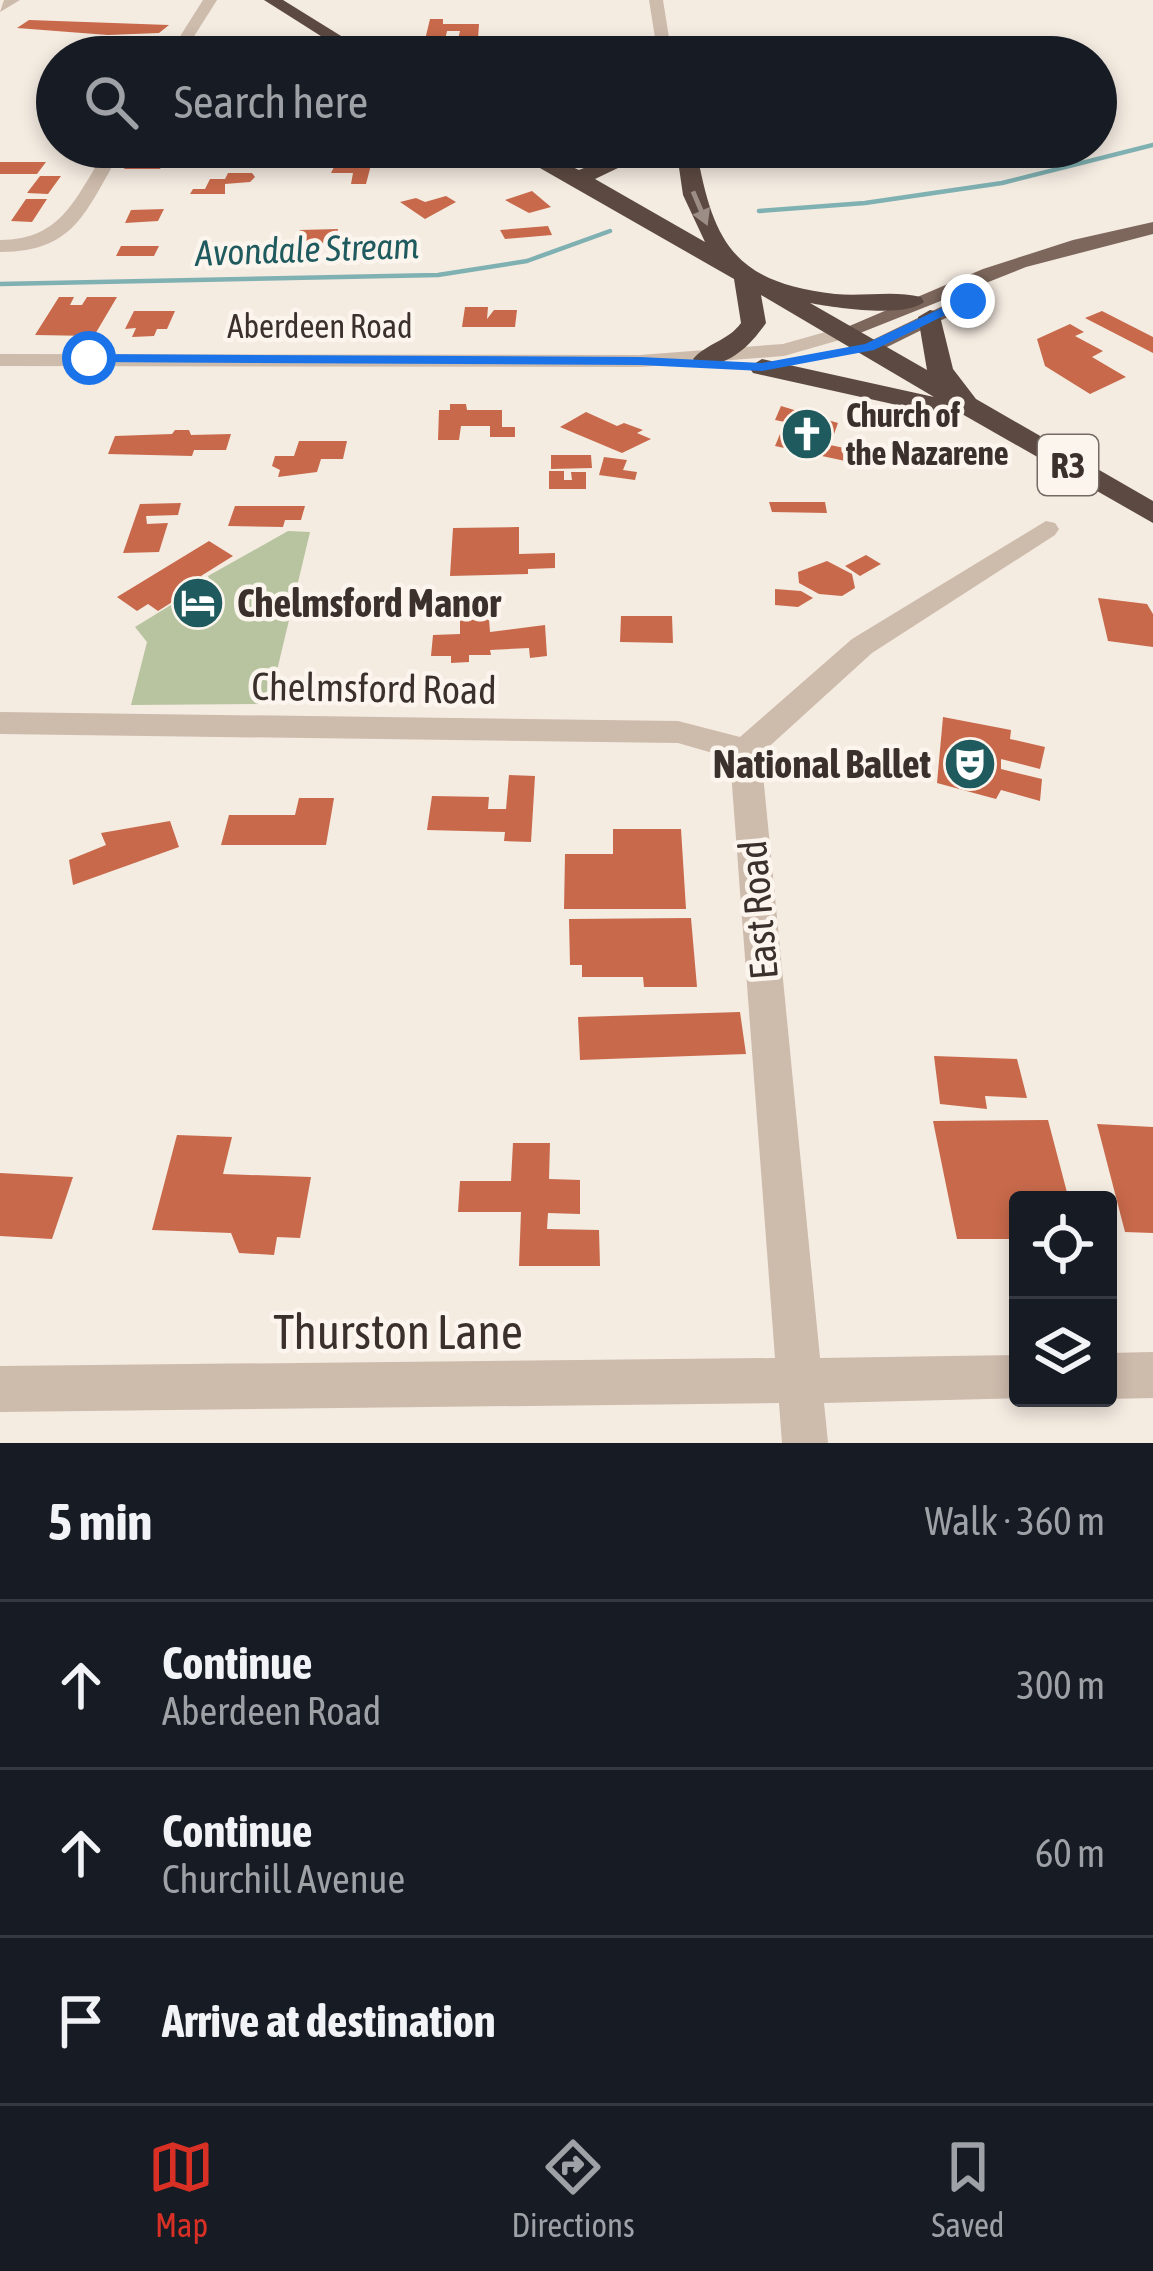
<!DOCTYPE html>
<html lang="en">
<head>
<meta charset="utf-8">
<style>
  body { margin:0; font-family:"Asap Condensed",sans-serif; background:#242831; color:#f1f3f6 }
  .controls { position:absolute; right:36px; bottom:36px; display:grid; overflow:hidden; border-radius:12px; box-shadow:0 6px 18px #0003 }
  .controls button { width:108px; height:108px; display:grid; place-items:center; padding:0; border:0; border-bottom:3px solid #363941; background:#171b24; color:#f1f3f6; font:60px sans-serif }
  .stop { position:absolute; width:36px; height:36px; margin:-27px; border:9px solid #1a73e8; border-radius:50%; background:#fff }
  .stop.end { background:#1a73e8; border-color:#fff; box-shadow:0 3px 12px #0008 }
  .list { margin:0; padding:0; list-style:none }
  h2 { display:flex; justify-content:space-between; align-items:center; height:156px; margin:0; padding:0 48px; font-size:51px }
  h2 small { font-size:39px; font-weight:400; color:#9ea1a6 }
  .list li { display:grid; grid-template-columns:78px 1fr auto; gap:36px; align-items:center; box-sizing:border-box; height:168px; padding:0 48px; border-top:3px solid #363941 }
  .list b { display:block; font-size:45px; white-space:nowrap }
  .list p { margin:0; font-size:39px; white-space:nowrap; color:#9ea1a6 }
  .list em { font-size:39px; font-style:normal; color:#9ea1a6 }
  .icon { flex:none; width:66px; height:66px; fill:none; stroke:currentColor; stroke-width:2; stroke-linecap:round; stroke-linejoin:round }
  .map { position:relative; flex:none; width:1153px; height:1443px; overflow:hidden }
  .search { position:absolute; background:#171b24; box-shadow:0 6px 18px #0003; left:36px; right:36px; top:36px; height:132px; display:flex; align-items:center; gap:30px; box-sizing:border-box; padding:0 42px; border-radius:66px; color:#9ea1a6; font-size:45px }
  .sheet { height:660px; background:#171b24 }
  nav { display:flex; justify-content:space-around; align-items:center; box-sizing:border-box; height:168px; border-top:3px solid #363941; background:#171b24; font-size:33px; color:#9ea1a6 }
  nav a { display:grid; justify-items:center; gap:6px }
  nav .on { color:#d93025 }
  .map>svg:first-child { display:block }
  .green { fill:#b8c4a0 }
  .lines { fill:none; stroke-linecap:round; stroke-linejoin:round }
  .stream { stroke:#7fb0b2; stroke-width:4.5 }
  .building { fill:#c8694b }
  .minor { fill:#cdbbac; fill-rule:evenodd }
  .major { fill:#7d675c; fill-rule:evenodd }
  .highway { fill:#5c4a42; fill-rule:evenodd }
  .oneway { fill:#9c8e87 }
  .route { fill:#1a73e8 }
  .labels { text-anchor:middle; stroke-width:9; stroke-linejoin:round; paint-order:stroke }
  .far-street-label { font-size:33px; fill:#3b302b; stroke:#fbf5ee }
  .far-poi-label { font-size:33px; font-weight:bold; fill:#3b302b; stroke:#fbf5ee; text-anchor:start }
  .far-water-label { font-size:36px; font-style:italic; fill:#1f5a5e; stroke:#fbf5ee }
  .shield { fill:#fbf5ee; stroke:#756b66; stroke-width:3 }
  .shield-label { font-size:36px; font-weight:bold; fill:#3b302b }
  .poi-label { font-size:39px; font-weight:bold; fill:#3b302b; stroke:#fbf5ee; text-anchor:start }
  .street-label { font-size:39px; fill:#3b302b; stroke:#fbf5ee }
  .near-street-label { font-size:48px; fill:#3b302b; stroke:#fbf5ee }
</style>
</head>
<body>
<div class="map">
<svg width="1153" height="1443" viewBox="0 0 1153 1443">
  <rect width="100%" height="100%" fill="#f4ebe1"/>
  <!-- green -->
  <path class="green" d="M288,531L310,532L269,704L131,705L147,642L135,627L210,581L208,576Z"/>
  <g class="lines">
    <!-- stream -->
    <g class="stream">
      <path d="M759,211L865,203L1002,183L1153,145"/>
      <path d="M0,284L438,275L527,261L610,231"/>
    </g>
  </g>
  <!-- building -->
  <g class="building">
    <path d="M430,19H443V24H479L478,39H458L460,31H447L445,40H425Z"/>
    <path d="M29,20L169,25L159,33L108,35L17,28Z"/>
    <path d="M136,147H172L160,169H124Z"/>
    <path d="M183,147H202L192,166L173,165Z"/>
    <path d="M213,147H232L223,166H204Z"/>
    <path d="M246,147H264L256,167L237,166Z"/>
    <path d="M276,148H296L289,165H268Z"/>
    <path d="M0,162H46L37,174H0Z"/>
    <path d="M335,165H371L366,184H351L353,173H331Z"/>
    <path d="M228,173H252L255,177L250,182L225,184V194H190L193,189H205L210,179H225Z"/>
    <path d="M40,176H61L48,194L27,193Z"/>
    <path d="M532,191L551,207L529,213L505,200Z"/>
    <path d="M446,196L456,202L425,219L400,202L416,198L425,202Z"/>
    <path d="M26,199H47L32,222L11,221Z"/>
    <path d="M164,209L158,221L125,223L131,210Z"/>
    <path d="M548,226L552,235L505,239L500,230Z"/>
    <path d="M338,229L335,244H293L300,230Z"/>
    <path d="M121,246H159L154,256H116Z"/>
    <path d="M59,297H74L70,305H82L87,297H117L94,336L35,335Z"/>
    <path d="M465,307H488L487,319L494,310H517L515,327H462Z"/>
    <path d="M134,311H175L167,329H157L154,336L132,337L136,328L125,329Z"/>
    <path d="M1102,311L1153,337V353L1085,318Z"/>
    <path d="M1070,324L1084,332L1075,336L1103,351L1092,357L1126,377L1090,394L1045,366L1037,339Z"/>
    <path d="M450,404H466L467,410H502V427H515V437H490V426H461L459,440H438L439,410H450Z"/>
    <path d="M781,406L838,423L830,445L854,450L850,462L775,446L785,422L775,420Z"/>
    <path d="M586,412L617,426L624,423L643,430L637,433L651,439L622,453L560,427Z"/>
    <path d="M175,430H189L191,435L231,434L226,450H194L192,456L108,454L115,436L172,434Z"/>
    <path d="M299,441H347L343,459H321L317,472L278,477L280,470L272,466L275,456H294Z"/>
    <path d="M551,455H591L592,468L551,469Z"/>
    <path d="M604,457L627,460L623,470L637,472L635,480L599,475Z"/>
    <path d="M549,471H564V480H572L571,472H586V489H549Z"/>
    <path d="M769,502H825L827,513L772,512Z"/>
    <path d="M181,503L178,515L146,516L147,524L168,523L159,552L123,553L140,504Z"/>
    <path d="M235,506H305L301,520H285L283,527L228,526Z"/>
    <path d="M519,527V554L555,553V568L528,569V574L450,576L453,528Z"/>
    <path d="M209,541L233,556L201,576L207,580L158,611L148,604L137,611L117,597Z"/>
    <path d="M866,555L881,564L860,576L845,566Z"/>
    <path d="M827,561L852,574L855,588L842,596L819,594L799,583L798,572Z"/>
    <path d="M775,589L801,591L813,598L798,607L775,605Z"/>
    <path d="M1098,598L1147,604L1153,614V647L1108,641Z"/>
    <path d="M621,616H672L673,643L620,642Z"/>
    <path d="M489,619L490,632L545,625L547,656L530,658L529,648L490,650L491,655H469V662L451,663V656H431L433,635L460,634V620Z"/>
    <path d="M943,717L1011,730L1010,739L1045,747L1040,769L1001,759V769L1042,779L1040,801L1001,790L996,799L937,783Z"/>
    <path d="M509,775L535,776L531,842L504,841L505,832L427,830L432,796L489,797L488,809H506Z"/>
    <path d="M299,798H334L326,845H221L229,815H295Z"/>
    <path d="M170,821L179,847L73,885L69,860L106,845L101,833Z"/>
    <path d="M613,829H681L686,909H564L565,854H613Z"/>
    <path d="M691,918L697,987H644L643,977H582V965H570L569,919Z"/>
    <path d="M740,1012L746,1054L580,1060L578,1017Z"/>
    <path d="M934,1056L1017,1059L1027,1098L985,1096L987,1109L940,1104Z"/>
    <path d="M1048,1120L1069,1200H1018V1239H957L933,1121Z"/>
    <path d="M1097,1124L1153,1127V1233L1125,1232Z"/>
    <path d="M177,1135L232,1137L223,1174L311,1177L300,1238L277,1237L274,1255L239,1253L231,1233L152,1230Z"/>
    <path d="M513,1143H550L549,1179L580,1180V1214L548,1213L547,1229L599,1230L600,1266H519L521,1212H458L460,1181H511Z"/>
    <path d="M0,1173L73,1177L52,1239L0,1236Z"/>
  </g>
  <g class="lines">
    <!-- minor -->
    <g class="minor">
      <path d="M4,0H20L0,12Z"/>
      <path d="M203,0H217L181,57H167Z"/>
      <path d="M649,0H663L672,57H402L409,53L657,50Z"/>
      <path d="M108,147H124C86,207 79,252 0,252V240C64,240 76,195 108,147Z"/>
      <path d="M843,327L853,333L850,337L784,356L640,367L0,366V354L640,355L783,344Z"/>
      <path d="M1046,521L1055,523L1059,529L1055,535L872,653L761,754L820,1358L1018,1355V1398H1024L824,1403L828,1443H782L779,1403L0,1412V1366L775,1358L730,758L678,743L0,734V712L678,721L740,737L852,639Z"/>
      <path d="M1153,1352V1398L1108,1399L1107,1398L1108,1353Z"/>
    </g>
    <!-- major -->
    <g class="major">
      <path d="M1153,222V234L1026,267L850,337L833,333L983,269L1073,240Z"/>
      <path d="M955,300L965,306L962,310L877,352H861L858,347Z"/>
    </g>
    <!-- highway -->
    <g class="highway">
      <path d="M264,0H283L375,57H354Z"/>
      <path d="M503,147H529L579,170L635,147H662L595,179L705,242L683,195L676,147H696C713,244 734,282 835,294C863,297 893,290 921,297L924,302C906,318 835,308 810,303L927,370L918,317L930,310L939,312L953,369L976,399L1153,501V523L962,414L951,417L753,373L749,367L762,359L934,397L761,295L766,323C751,345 727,370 697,364L693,359C707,343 728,341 741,323L734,279Z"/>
    </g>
  </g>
  <!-- one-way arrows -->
  <defs><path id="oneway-solid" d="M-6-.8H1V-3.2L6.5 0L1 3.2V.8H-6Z" transform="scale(3)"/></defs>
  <use class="oneway" href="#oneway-solid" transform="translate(700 208) rotate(67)"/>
  <!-- route -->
  <path class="route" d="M963,298L974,301L874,350L762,371L640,365L89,362L82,358L89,354L640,357L762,363L865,344Z"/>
  <!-- icons -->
  <defs>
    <g id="church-disc" transform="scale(2.7)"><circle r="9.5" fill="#1f5a5e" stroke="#fbf5ee"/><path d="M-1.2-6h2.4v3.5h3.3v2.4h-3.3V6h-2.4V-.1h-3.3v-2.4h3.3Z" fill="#fff"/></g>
    <g id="hotel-disc" transform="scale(2.7)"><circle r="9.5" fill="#1f5a5e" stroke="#fbf5ee"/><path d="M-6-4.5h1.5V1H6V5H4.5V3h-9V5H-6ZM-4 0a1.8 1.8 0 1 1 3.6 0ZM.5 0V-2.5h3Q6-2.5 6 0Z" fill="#fff"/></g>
    <g id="theatre-disc" transform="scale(2.7)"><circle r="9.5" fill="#1f5a5e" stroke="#fbf5ee"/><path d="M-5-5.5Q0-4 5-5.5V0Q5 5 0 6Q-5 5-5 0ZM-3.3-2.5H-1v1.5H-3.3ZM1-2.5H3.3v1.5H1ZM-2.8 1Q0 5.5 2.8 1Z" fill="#fff"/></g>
  </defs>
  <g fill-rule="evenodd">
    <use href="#church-disc" x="807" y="434"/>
    <use href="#hotel-disc" x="198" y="603"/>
    <use href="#theatre-disc" x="970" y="764"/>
  </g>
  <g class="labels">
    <!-- far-street labels -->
    <g class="far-street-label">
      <text x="320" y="338">Aberdeen Road</text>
    </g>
    <!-- far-poi labels -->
    <g class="far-poi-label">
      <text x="846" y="427">Church of<tspan x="846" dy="38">the Nazarene</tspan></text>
    </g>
    <!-- far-water labels -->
    <g class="far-water-label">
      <text transform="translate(307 249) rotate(-2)" y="13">Avondale Stream</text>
    </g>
    <!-- shield labels -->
    <rect class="shield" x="1038" y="435" width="60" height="60" rx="9"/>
    <g class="shield-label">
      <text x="1068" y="478">R3</text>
    </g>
    <!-- poi labels -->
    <g class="poi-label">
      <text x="237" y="617">Chelmsford Manor</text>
      <text x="931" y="778" text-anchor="end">National Ballet</text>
    </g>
    <!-- street labels -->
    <g class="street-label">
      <text transform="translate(374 688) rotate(1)" y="14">Chelmsford Road</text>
      <text transform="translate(758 910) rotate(-95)" y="14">East Road</text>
    </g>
    <!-- near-street labels -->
    <g class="near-street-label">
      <text x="398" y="1349">Thurston Lane</text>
    </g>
  </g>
</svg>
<div class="controls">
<button><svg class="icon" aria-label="locate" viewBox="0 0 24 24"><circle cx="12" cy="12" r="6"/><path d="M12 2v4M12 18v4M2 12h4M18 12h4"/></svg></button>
<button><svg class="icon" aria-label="layers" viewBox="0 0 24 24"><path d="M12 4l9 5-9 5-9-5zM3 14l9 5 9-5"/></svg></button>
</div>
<div class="stop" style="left:89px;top:358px"></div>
<div class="stop end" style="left:968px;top:301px"></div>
<div class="search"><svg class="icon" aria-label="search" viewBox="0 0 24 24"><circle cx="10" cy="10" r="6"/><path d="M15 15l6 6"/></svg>Search here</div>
</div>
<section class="sheet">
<h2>5 min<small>Walk · 360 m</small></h2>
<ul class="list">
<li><svg class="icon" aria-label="ahead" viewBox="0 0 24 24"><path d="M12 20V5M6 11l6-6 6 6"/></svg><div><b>Continue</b><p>Aberdeen Road</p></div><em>300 m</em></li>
<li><svg class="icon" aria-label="ahead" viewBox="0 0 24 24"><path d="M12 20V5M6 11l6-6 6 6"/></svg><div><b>Continue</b><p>Churchill Avenue</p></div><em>60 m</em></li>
<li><svg class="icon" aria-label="arrive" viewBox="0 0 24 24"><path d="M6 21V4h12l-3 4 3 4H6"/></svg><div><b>Arrive at destination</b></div></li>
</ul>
</section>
<nav>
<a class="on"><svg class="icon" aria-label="map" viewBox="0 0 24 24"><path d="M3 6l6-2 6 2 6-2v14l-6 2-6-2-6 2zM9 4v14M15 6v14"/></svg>Map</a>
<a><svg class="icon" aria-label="directions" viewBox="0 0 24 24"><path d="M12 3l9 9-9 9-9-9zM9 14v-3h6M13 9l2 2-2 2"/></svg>Directions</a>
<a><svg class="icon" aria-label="saved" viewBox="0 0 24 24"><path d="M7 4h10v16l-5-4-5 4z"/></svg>Saved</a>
</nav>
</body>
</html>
